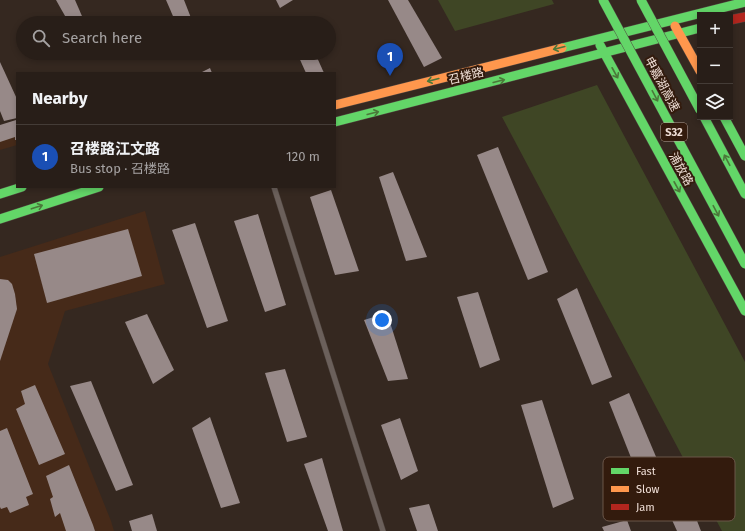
<!DOCTYPE html>
<html lang="en">
<head>
<meta charset="utf-8">
<style>
  body { margin:0; font-family:"Fira Sans","Noto Sans SC",sans-serif; background:#302721; color:#f1f3f6 }
  .controls { position:absolute; right:12px; top:12px; display:grid; overflow:hidden; border-radius:0px; box-shadow:0 2px 6px #0003 }
  .controls button { width:36px; height:36px; display:grid; place-items:center; padding:0; border:0; border-bottom:1px solid #443c37; background:#281e18; color:#f1f3f6; font:20px sans-serif }
  .you { position:absolute; left:382px; top:320px; width:14px; height:14px; margin:-10px; border:3px solid #fff; border-radius:50%; background:#1a73e8; box-shadow:0 0 0 6px #1a73e833 }
  .badge { display:grid; place-items:center; width:26px; height:26px; border-radius:50%; background:#ae9e96; color:#fff; font-size:13px; font-weight:700 }
  .pin { position:absolute; translate:-50% -33px; filter:drop-shadow(0 1px 2px #0008) }
  .pin::after { content:''; position:absolute; top:21px; width:14px; height:12px; background:inherit; clip-path:polygon(0 0,100% 0,50% 100%) }
  .list { margin:0; padding:0; list-style:none }
  h2 { display:flex; justify-content:space-between; align-items:center; height:52px; margin:0; padding:0 16px; font-size:17px }
  h2 small { font-size:13px; font-weight:400; color:#a5a2a2 }
  .list li { display:grid; grid-template-columns:26px 1fr auto; gap:12px; align-items:center; box-sizing:border-box; height:64px; padding:0 16px; border-top:1px solid #443c37 }
  .list b { display:block; font-size:15px; white-space:nowrap }
  .list p { margin:0; font-size:13px; white-space:nowrap; color:#a5a2a2 }
  .list em { font-size:13px; font-style:normal; color:#a5a2a2 }
  .icon { flex:none; width:22px; height:22px; fill:none; stroke:currentColor; stroke-width:2; stroke-linecap:round; stroke-linejoin:round }
  .map { position:relative; flex:none; width:745px; height:531px; overflow:hidden }
  .search { position:absolute; background:#281e18; box-shadow:0 2px 6px #0003; left:16px; top:16px; width:320px; height:44px; display:flex; align-items:center; gap:10px; box-sizing:border-box; padding:0 14px; border-radius:22px; color:#a5a2a2; font-size:15px }
  .panel { position:absolute; background:#281e18; box-shadow:0 2px 6px #0003; left:16px; top:72px; width:320px; height:116px; border-radius:0px }
  .map>svg:first-child { display:block }
  .built { fill:#462a19 }
  .green { fill:#3f4625 }
  .building { fill:#978988 }
  .lines { fill:none; stroke-linecap:round; stroke-linejoin:round }
  .lane-casing { stroke:#514640; stroke-width:6 }
  .fast-casing { stroke:#514640; stroke-width:10 }
  .slow-casing { stroke:#514640; stroke-width:10 }
  .jam-casing { stroke:#514640; stroke-width:10 }
  .lane { stroke:#6b605b; stroke-width:5 }
  .fast { stroke:#63d668; stroke-width:9 }
  .slow { stroke:#ff974d; stroke-width:9 }
  .jam { stroke:#b3261e; stroke-width:9 }
  .fast-bridge-casing { stroke:#514640; stroke-width:10; stroke-linecap:butt }
  .fast-bridge { stroke:#63d668; stroke-width:9 }
  .oneway { stroke:#4b783a }
  .labels { text-anchor:middle; stroke-width:4; stroke-linejoin:round; paint-order:stroke }
  .shield { fill:#331b0d; stroke:#b7a49a; stroke-width:1 }
  .shield-label { font-size:11px; font-weight:bold; fill:#efded6 }
  .street-label { font-size:12px; fill:#efded6; stroke:#331b0d }
  .key { fill:#331b0d; stroke:#6b5649; stroke-width:1 }
  .key-label { font-size:11px; fill:#efded6 }
</style>
</head>
<body>
<div class="map">
<svg width="745" height="531" viewBox="0 0 745 531">
  <rect width="100%" height="100%" fill="#352820"/>
  <!-- built -->
  <g class="built">
    <path d="M17,134V145L0,150V138Z"/>
    <path d="M145,211L165,284L65,311L48,364L111,521L114,531H0V257Z"/>
  </g>
  <!-- green -->
  <g class="green">
    <path d="M438,0H552L554,4L455,31Z"/>
    <path d="M597,85L745,362V531H722L502,117Z"/>
  </g>
  <!-- building -->
  <g class="building">
    <path d="M56,0H75L85,23H69Z"/>
    <path d="M166,0H184L193,23H176Z"/>
    <path d="M276,0H293L280,8Z"/>
    <path d="M388,0H408L442,58L424,67Z"/>
    <path d="M297,53H315L324,73H306Z"/>
    <path d="M0,62L17,99V118L4,121L0,111Z"/>
    <path d="M210,68L212,73H200Z"/>
    <path d="M16,120L17,140H15V137L0,142V125Z"/>
    <path d="M498,147L548,272L528,280L477,155Z"/>
    <path d="M393,172L427,257L406,261L379,177Z"/>
    <path d="M331,190L359,271L335,275L310,197Z"/>
    <path d="M258,214L286,305L265,312L234,221Z"/>
    <path d="M195,223L228,321L207,328L172,230Z"/>
    <path d="M128,229L142,276L47,303L34,254Z"/>
    <path d="M0,279L8,280L12,284L15,294L17,309L0,361Z"/>
    <path d="M577,288L612,377L592,385L557,299Z"/>
    <path d="M478,292L500,360L480,368L457,297Z"/>
    <path d="M387,313L408,379L388,381L364,320Z"/>
    <path d="M147,314L174,370L153,384L125,322Z"/>
    <path d="M285,369L307,437L287,442L265,373Z"/>
    <path d="M91,381L133,485L116,491L70,386Z"/>
    <path d="M35,385L65,454L39,465L16,409L25,404L21,391Z"/>
    <path d="M629,393L665,478L641,483L609,402Z"/>
    <path d="M542,400L574,499L553,508L521,405Z"/>
    <path d="M210,417L240,503L221,508L192,428Z"/>
    <path d="M400,418L418,471L401,480L381,425Z"/>
    <path d="M7,428L33,494L26,497L29,505L10,513L7,507L1,509L0,507V431Z"/>
    <path d="M322,458L343,531H328L304,464Z"/>
    <path d="M69,465L93,525L95,531H66L60,513L55,517L50,499L53,497L46,476Z"/>
    <path d="M687,495L701,531H677L663,500Z"/>
    <path d="M429,504L438,531H417L409,508Z"/>
    <path d="M152,514L157,531H132L129,521Z"/>
    <path d="M627,520L631,531H604L602,527Z"/>
  </g>
  <g class="lines">
    <!-- lane casing -->
    <g class="lane-casing">
      <path id="lane" d="M274,187L383,531"/>
    </g>
    <!-- fast casing -->
    <g class="fast-casing">
      <g id="fast">
        <path d="M600,45L745,311"/>
        <path d="M562,48L745,2"/>
        <path d="M704,117L745,194"/>
        <path d="M724,117L745,156"/>
        <path d="M335,122L700,28"/>
        <path d="M0,194L22,187"/>
        <path d="M0,219L99,187"/>
      </g>
    </g>
    <!-- slow casing -->
    <g class="slow-casing">
      <g id="slow">
        <path d="M675,26L700,71"/>
        <path d="M335,105L562,48"/>
      </g>
    </g>
    <!-- jam casing -->
    <g class="jam-casing">
      <path id="jam" d="M730,20L745,17"/>
    </g>
    <!-- lane -->
    <use href="#lane" class="lane"/>
    <!-- fast -->
    <use href="#fast" class="fast"/>
    <!-- slow -->
    <use href="#slow" class="slow"/>
    <!-- jam -->
    <use href="#jam" class="jam"/>
    <!-- fast-bridge casing -->
    <g class="fast-bridge-casing">
      <g id="fast-bridge">
        <path d="M603,0L745,264"/>
        <path d="M641,0L700,110"/>
      </g>
    </g>
    <!-- fast-bridge -->
    <use href="#fast-bridge" class="fast-bridge"/>
  </g>
  <!-- one-way arrows -->
  <defs><path id="oneway-shaft" d="M-6 0H5M1.5-3L5.5 0L1.5 3" fill="none" stroke-width="1.6" stroke-linecap="round" stroke-linejoin="round"/></defs>
  <g class="oneway">
    <use href="#oneway-shaft" transform="translate(559 48) rotate(166)"/>
    <use href="#oneway-shaft" transform="translate(615 73) rotate(61)"/>
    <use href="#oneway-shaft" transform="translate(433 80) rotate(166)"/>
    <use href="#oneway-shaft" transform="translate(499 81) rotate(-14)"/>
    <use href="#oneway-shaft" transform="translate(655 96) rotate(62)"/>
    <use href="#oneway-shaft" transform="translate(373 113) rotate(-14)"/>
    <use href="#oneway-shaft" transform="translate(727 160) rotate(-118)"/>
    <use href="#oneway-shaft" transform="translate(677 187) rotate(61)"/>
    <use href="#oneway-shaft" transform="translate(37 207) rotate(-18)"/>
    <use href="#oneway-shaft" transform="translate(716 211) rotate(62)"/>
  </g>
  <g class="labels">
    <!-- shield labels -->
    <rect class="shield" x="661" y="123" width="26" height="18" rx="3"/>
    <g class="shield-label">
      <text x="674" y="136">S32</text>
    </g>
    <!-- street labels -->
    <g class="street-label">
      <text transform="translate(466 76) rotate(-14)" y="4">召楼路</text>
      <text transform="translate(662 84) rotate(62)" y="4">申嘉湖高速</text>
      <text transform="translate(681 169) rotate(61)" y="4">浦放路</text>
    </g>
  </g>
  <!-- legend -->
  <rect x="603" y="457" width="132" height="64" rx="6" class="key"/>
  <rect x="611" y="468" width="18" height="6" fill="#63d668"/>
  <rect x="611" y="486" width="18" height="6" fill="#ff974d"/>
  <rect x="611" y="504" width="18" height="6" fill="#b3261e"/>
  <g class="key-label">
    <text x="636" y="475">Fast</text>
    <text x="636" y="493">Slow</text>
    <text x="636" y="511">Jam</text>
  </g>
</svg>
<div class="controls">
<button>+</button>
<button>−</button>
<button><svg class="icon" aria-label="layers" viewBox="0 0 24 24"><path d="M12 4l9 5-9 5-9-5zM3 14l9 5 9-5"/></svg></button>
</div>
<div class="you"></div>
<div class="pin badge" style="left:390px;top:76px;background:#1a4fb4">1</div>
<div class="search"><svg class="icon" aria-label="search" viewBox="0 0 24 24"><circle cx="10" cy="10" r="6"/><path d="M15 15l6 6"/></svg>Search here</div>
<section class="panel">
<h2>Nearby<small></small></h2>
<ul class="list">
<li><span class="badge" style="background:#1a4fb4">1</span><div><b>召楼路江文路</b><p>Bus stop · 召楼路</p></div><em>120 m</em></li>
</ul>
</section>
</div>
</body>
</html>
